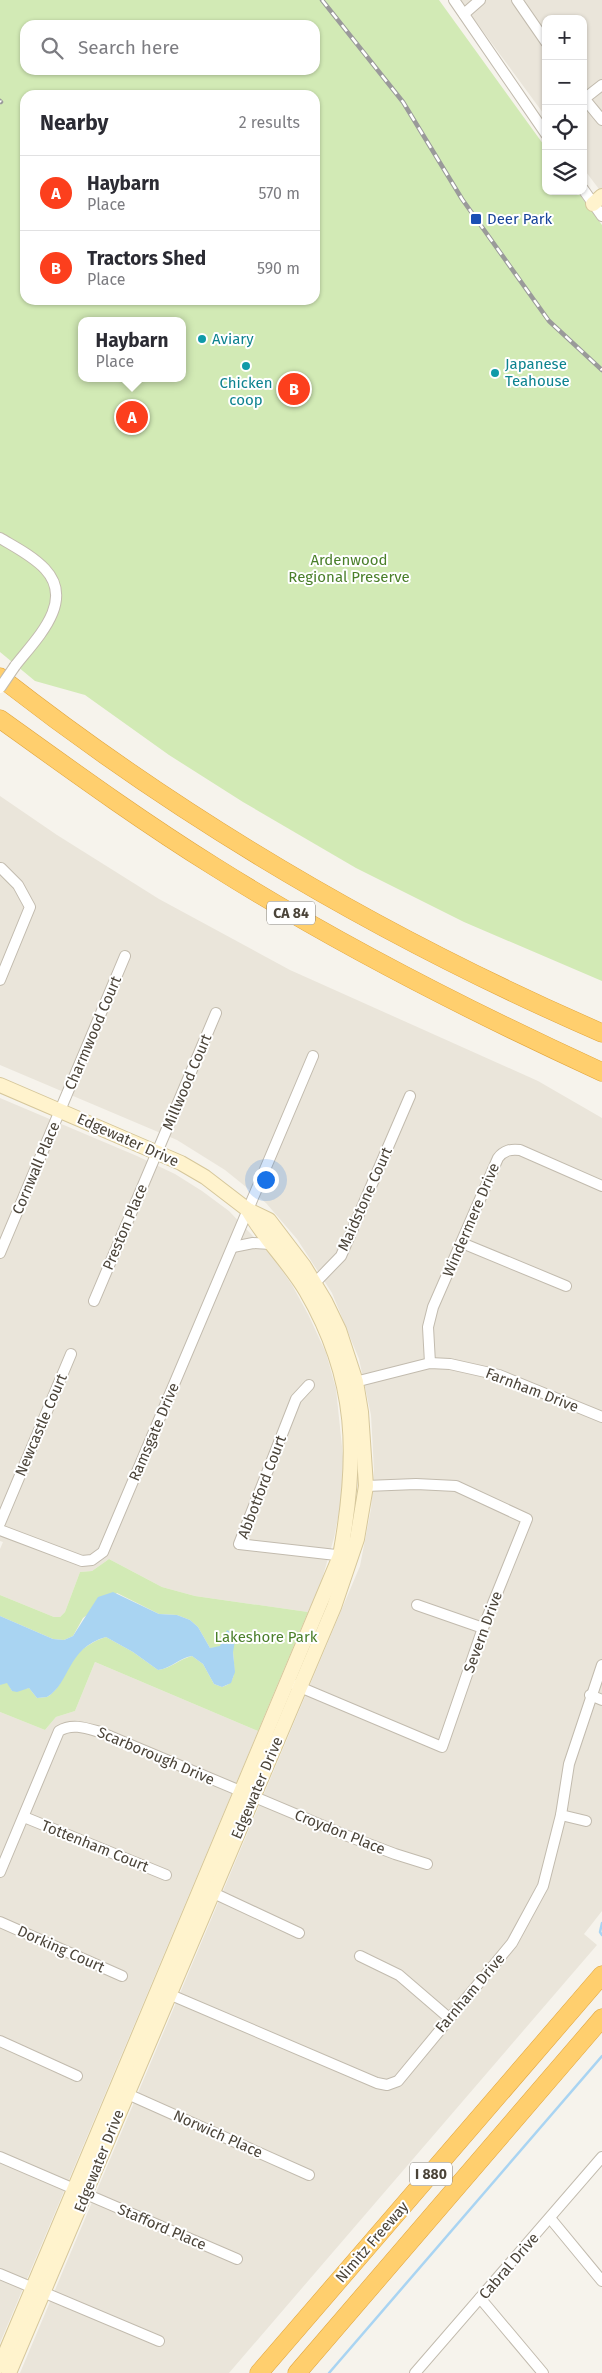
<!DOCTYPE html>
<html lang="en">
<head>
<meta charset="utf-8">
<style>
  body { margin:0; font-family:"Fira Sans",sans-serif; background:#f7f7f7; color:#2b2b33 }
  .controls { position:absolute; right:15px; top:15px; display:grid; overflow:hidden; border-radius:10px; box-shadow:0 1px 4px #0004 }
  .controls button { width:45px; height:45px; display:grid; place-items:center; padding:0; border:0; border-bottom:1px solid #e1e1e2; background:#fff; color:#2b2b33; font:25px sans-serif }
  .you { position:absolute; left:265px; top:1179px; width:18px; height:18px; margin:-12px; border:4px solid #fff; border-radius:50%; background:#1a73e8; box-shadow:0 0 0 8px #1a73e833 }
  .badge { display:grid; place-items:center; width:32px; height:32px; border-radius:50%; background:#fc3f1d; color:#fff; font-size:16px; font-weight:700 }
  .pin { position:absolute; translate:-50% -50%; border:2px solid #fff; box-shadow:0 1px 5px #0006 }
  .popup { position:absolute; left:78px; top:317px; width:108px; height:65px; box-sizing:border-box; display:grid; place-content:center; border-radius:10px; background:#fff; filter:drop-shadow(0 1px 4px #0005); font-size:16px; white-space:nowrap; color:#7c7c81 }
  .popup b { font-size:19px; color:#2b2b33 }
  .popup::after { content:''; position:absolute; left:50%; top:100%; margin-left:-10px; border:10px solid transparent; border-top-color:#fff }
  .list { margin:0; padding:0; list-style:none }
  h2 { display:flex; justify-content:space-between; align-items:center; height:65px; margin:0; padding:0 20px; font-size:21px }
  h2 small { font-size:16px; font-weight:400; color:#7c7c81 }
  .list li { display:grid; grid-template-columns:32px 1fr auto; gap:15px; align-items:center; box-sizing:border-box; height:75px; padding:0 20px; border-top:1px solid #e1e1e2 }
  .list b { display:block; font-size:19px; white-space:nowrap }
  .list p { margin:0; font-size:16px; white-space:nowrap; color:#7c7c81 }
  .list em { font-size:16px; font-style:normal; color:#7c7c81 }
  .icon { flex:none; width:28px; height:28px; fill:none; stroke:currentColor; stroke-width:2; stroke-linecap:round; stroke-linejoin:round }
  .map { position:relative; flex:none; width:602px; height:2373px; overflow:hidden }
  .search { position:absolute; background:#fff; box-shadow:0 1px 4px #0004; left:20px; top:20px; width:300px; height:55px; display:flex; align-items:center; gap:12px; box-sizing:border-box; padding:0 18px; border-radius:15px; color:#7c7c81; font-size:19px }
  .panel { position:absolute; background:#fff; box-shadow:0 1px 4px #0004; left:20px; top:90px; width:300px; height:215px; border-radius:15px }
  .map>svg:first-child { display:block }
  .residential { fill:#eae5da }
  .green { fill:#d2eab5; fill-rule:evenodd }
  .water { fill:#a9d4f2 }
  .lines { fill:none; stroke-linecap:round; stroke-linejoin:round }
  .stream { stroke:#a9d4f2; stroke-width:2.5 }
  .street-casing { stroke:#c2bbae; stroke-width:12 }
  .secondary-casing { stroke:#d6c79b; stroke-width:16 }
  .highway-casing { stroke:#e0a43c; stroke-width:19 }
  .street { stroke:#fff; stroke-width:10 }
  .secondary { stroke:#fff3cd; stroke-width:14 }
  .highway { stroke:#ffcf6e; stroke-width:18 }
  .rail-casing { stroke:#9a9a9a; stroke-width:4.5 }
  .rail { stroke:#fff; stroke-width:2.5; stroke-dasharray:8; stroke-linecap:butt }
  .street-bridge-casing { stroke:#c2bbae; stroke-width:12; stroke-linecap:butt }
  .street-bridge { stroke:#fff; stroke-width:10 }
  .transit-dot { fill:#1a4fb4; stroke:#fff; stroke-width:2 }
  .culture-dot { fill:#0f9aa8; stroke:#fff; stroke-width:2 }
  .labels { text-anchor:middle; stroke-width:4; stroke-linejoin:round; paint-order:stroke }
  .shield { fill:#fff; stroke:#817c74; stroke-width:1 }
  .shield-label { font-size:14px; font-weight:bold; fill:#4b4439 }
  .transit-label { font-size:15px; fill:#164399; stroke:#fff; text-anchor:start }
  .culture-label { font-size:15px; fill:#0d838f; stroke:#fff; text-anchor:start }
  .park-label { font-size:15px; fill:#4a7f2a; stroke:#fff }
  .street-label { font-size:15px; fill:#4b4439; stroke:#fff }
</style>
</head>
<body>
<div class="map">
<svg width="602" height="2373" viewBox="0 0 602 2373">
  <rect width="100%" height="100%" fill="#f6f3ec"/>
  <!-- residential -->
  <g class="residential">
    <path d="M460,0H602V193L583,168V19H546V117Z"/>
    <path d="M0,796L57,835L159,899L290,970L538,1081L602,1118V1911L584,1934L597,1945L229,2373H20L360,1566L371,1509L374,1470L371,1415L359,1359L332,1293L297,1239L266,1203L225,1170L177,1140L0,1065Z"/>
    <path d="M0,1098L137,1156L175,1174L202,1191L229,1211L273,1257L292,1285L308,1314L326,1353L336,1389L344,1466L342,1497L334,1538L320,1586L308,1612L195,1596L162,1587L109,1559L92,1571L80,1572L65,1612L60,1617H54L0,1595V1549L3,1542L0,1541Z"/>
    <path d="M95,1662L258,1731L0,2343V1712L45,1730L56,1717L75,1711Z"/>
  </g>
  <!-- green -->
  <g class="green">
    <path d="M0,0H439L546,148V191H577L602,225V981L464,922L356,868L243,802L169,755L85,695L35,681L0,652ZM25,25H315V70H25ZM25,95H315V300H25ZM82,321H182V378H82Z"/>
    <path d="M109,1559L162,1587L195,1596L308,1612L258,1731L95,1662L75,1711L56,1717L45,1730L0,1712V1685L2,1683H8L12,1691L29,1688L37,1698L47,1697C61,1689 65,1671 73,1659C80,1649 95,1640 106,1637L133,1652L158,1670C172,1668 179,1659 192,1656L203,1664L214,1684L222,1687C241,1682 232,1660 233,1646L210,1648L198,1627L190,1620L177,1615L159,1614L117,1593L83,1618L73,1636L64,1640L53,1639L0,1616V1595L54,1617H60L65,1612L80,1572L92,1571Z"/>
  </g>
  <!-- water -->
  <path class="water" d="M113,1592L159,1614L177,1615L190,1620L198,1627L210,1648L220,1646L227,1630L236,1635L233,1652L235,1672L231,1683L222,1687L214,1684L203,1664L192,1656C179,1658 172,1668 158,1670L133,1652L106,1637C66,1648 71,1683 47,1697L37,1698L29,1688L17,1692L12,1691L7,1683L0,1685V1616L53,1639L64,1640L73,1636L98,1597Z"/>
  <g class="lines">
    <!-- stream -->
    <g class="stream">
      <path d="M602,1935L600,1932L602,1923"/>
      <path d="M329,2373L602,2056"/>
    </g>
    <!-- street casing -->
    <g class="street-casing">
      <g id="street">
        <path d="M454,0L546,134"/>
        <path d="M517,0L546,42"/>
        <path d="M464,14L480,0"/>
        <path d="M583,97L602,120"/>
        <path d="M584,99L602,85"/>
        <path d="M583,189L602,216"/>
        <path d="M0,538C15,547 33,556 45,569C76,602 35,640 15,666"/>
        <path d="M0,980L30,907L18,885L1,868"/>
        <path d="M462,1243L566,1286"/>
        <path d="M233,1247L253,1243L271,1244"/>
        <path d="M0,1253L125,956"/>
        <path d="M310,1288L341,1256L410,1096"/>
        <path d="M94,1301L216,1013"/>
        <path d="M430,1363L428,1327L433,1307L498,1158C504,1150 511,1149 520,1150L602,1186"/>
        <path d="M351,1383L430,1363L450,1364L499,1375L602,1417"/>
        <path d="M309,1385L296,1399L239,1544L345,1556"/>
        <path d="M0,1523L71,1354"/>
        <path d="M0,1530L82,1561L92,1560L103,1552L313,1056"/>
        <path d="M417,1605L483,1628"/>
        <path d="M295,1685L442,1747L483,1628L527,1519L456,1486L416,1484L366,1486"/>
        <path d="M590,1695L602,1700"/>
        <path d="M561,1815L586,1821"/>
        <path d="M24,1817L166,1875"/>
        <path d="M0,1872L59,1731C72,1723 86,1728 100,1732L345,1835L395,1854L427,1864"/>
        <path d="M207,1890L299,1933"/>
        <path d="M0,1922L122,1976"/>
        <path d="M360,1956L399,1975L449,2018"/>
        <path d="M164,1992L377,2083L387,2085L398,2081L512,1943L543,1886L561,1815L569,1764L602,1665"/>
        <path d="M0,2041L77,2076"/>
        <path d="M123,2092L309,2175"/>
        <path d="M0,2157L237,2259"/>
        <path d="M550,2218L602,2281"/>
        <path d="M0,2274L159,2341"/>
        <path d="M480,2298L543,2373"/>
        <path d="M415,2373L602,2157"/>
      </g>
    </g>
    <!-- secondary casing -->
    <g class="secondary-casing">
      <g id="secondary">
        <path d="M593,204L602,196"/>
        <path d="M0,1085L181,1163L205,1177L248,1210L269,1220L304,1266L325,1301L339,1330L356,1382L361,1412L366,1486L357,1539L334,1607L9,2373"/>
        <path d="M0,2366L340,1556C358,1457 358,1380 306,1291C289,1262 264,1239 248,1210"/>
      </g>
    </g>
    <!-- highway casing -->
    <g class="highway-casing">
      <g id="highway">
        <path d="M0,677C184,821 388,940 602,1033"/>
        <path d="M0,719C71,770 141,821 215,867C339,945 469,1011 602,1072"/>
        <path d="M259,2373L602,1975"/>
        <path d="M297,2373L602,2018"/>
      </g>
    </g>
    <!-- street -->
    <use href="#street" class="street"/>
    <!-- secondary -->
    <use href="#secondary" class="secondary"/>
    <!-- highway -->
    <use href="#highway" class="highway"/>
    <!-- rail casing -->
    <g class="rail-casing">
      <g id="rail">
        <path d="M322,0L403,102L462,199L549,321L602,370"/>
        <path d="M0,101L1,102"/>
      </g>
    </g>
    <!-- rail -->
    <use href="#rail" class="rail"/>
    <!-- street-bridge casing -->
    <g class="street-bridge-casing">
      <path id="street-bridge" d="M0,688L15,666"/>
    </g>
    <!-- street-bridge -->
    <use href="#street-bridge" class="street-bridge"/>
  </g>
  <!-- markers -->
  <rect class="transit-dot" x="470" y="213" width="12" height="12" rx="2.5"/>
  <g class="culture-dot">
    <circle cx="202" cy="339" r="5"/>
    <circle cx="246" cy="366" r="5"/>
    <circle cx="495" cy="373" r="5"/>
  </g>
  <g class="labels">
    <!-- shield labels -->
    <g class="shield">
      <rect x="267" y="901.5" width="48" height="23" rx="4"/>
      <rect x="410" y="2162.5" width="42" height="23" rx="4"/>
    </g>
    <g class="shield-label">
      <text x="291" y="918">CA 84</text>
      <text x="431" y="2179">I 880</text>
    </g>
    <!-- transit labels -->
    <g class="transit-label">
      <text x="487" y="224">Deer Park</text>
    </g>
    <!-- culture labels -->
    <g class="culture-label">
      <text x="212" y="344">Aviary</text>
      <text x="505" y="369">Japanese<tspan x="505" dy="17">Teahouse</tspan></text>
      <text x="246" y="388" text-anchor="middle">Chicken<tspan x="246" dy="17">coop</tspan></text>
    </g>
    <!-- park labels -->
    <g class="park-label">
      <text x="349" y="565">Ardenwood<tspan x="349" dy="17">Regional Preserve</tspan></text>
      <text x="266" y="1642">Lakeshore Park</text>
    </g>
    <!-- street labels -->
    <g class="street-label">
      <text transform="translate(93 1033) rotate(-67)" y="5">Charmwood Court</text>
      <text transform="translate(187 1082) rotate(-67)" y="5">Millwood Court</text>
      <text transform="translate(128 1140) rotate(24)" y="5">Edgewater Drive</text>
      <text transform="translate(36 1168) rotate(-67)" y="5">Cornwall Place</text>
      <text transform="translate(365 1199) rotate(-66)" y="5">Maidstone Court</text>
      <text transform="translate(471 1220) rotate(-67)" y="5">Windermere Drive</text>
      <text transform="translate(125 1227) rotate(-67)" y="5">Preston Place</text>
      <text transform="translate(532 1390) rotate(21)" y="5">Farnham Drive</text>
      <text transform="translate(41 1425) rotate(-67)" y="5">Newcastle Court</text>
      <text transform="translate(154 1432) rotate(-67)" y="5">Ramsgate Drive</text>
      <text transform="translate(262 1487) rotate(-69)" y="5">Abbotford Court</text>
      <text transform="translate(483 1632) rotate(-70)" y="5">Severn Drive</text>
      <text transform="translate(156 1756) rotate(23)" y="5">Scarborough Drive</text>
      <text transform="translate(257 1788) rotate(-67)" y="5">Edgewater Drive</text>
      <text transform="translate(340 1832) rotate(22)" y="5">Croydon Place</text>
      <text transform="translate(95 1846) rotate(22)" y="5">Tottenham Court</text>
      <text transform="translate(61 1949) rotate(24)" y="5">Dorking Court</text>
      <text transform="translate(470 1993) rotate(-50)" y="5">Farnham Drive</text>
      <text transform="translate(218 2134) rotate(24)" y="5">Norwich Place</text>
      <text transform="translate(99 2161) rotate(-68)" y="5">Edgewater Drive</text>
      <text transform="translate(162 2227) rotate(23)" y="5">Stafford Place</text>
      <text transform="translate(372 2242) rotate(-49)" y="5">Nimitz Freeway</text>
      <text transform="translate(509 2266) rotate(-49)" y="5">Cabral Drive</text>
    </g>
  </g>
</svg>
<div class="controls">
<button>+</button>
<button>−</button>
<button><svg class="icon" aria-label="locate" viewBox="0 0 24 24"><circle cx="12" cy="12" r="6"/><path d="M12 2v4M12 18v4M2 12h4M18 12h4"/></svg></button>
<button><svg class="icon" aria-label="layers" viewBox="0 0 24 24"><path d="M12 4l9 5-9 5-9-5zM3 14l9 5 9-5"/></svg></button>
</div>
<div class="you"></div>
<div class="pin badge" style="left:132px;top:417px">A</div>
<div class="popup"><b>Haybarn</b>Place</div>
<div class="pin badge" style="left:294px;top:389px">B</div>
<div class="search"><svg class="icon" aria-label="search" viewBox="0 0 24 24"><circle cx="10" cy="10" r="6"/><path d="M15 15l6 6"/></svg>Search here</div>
<section class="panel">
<h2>Nearby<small>2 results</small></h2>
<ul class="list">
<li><span class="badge">A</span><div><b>Haybarn</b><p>Place</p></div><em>570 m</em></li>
<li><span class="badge">B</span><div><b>Tractors Shed</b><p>Place</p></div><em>590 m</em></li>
</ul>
</section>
</div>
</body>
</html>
